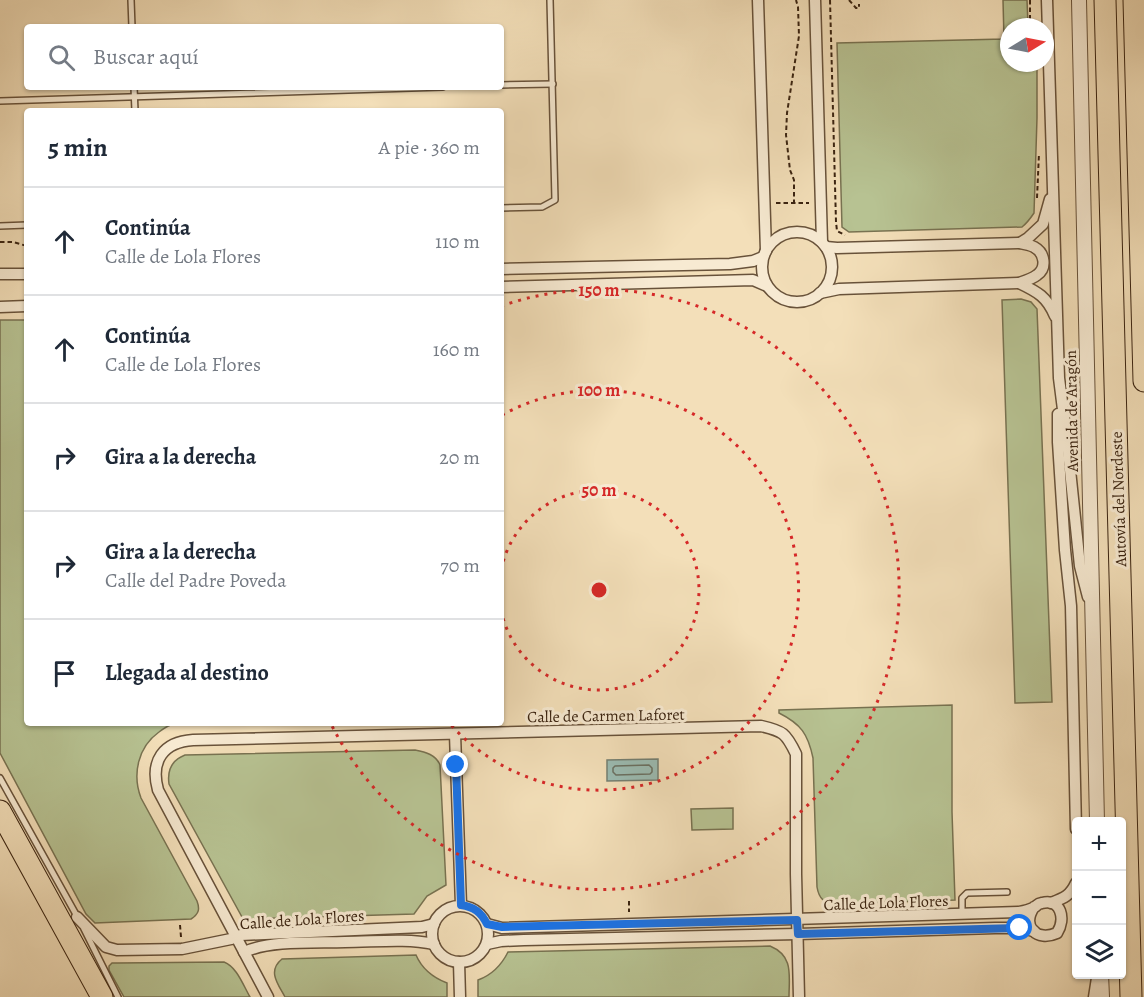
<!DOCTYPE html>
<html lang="es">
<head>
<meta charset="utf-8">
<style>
  body { margin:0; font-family:Alegreya,serif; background:#f6f6f7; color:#1f2937 }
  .controls { position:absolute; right:18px; bottom:18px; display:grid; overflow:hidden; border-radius:6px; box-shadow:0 2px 4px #0004 }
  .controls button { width:54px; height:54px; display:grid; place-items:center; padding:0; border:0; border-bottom:2px solid #e0e1e3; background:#fff; color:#1f2937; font:30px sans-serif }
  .compass { position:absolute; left:1000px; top:18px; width:54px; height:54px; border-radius:50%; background:#fff; box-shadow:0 2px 4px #0004; rotate:80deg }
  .stop { position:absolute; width:18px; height:18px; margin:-14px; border:4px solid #1a73e8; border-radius:50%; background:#fff }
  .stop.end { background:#1a73e8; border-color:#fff; box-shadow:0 2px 6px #0008 }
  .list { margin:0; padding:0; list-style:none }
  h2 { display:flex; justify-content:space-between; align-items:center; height:78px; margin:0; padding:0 24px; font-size:26px }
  h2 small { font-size:20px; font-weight:400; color:#747a83 }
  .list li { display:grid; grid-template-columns:39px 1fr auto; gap:18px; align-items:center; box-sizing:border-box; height:108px; padding:0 24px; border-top:2px solid #e0e1e3 }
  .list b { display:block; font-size:22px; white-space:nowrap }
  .list p { margin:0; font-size:20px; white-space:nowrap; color:#747a83 }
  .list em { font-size:20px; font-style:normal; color:#747a83 }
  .icon { flex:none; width:33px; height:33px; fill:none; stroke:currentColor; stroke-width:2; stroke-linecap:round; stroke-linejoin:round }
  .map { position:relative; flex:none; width:1144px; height:997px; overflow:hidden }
  .search { position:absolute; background:#fff; box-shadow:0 2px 4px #0004; left:24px; top:24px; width:480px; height:66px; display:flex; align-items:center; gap:15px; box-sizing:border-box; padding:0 21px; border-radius:6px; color:#747a83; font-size:22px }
  .panel { position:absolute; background:#fff; box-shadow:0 2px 4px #0004; left:24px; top:108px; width:480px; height:618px; border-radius:6px }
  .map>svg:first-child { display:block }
  .green { fill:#b7c292; stroke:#787251; stroke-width:1.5 }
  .water { fill:#9bbcb3; stroke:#747f72; stroke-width:1.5 }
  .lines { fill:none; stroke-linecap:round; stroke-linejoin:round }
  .shore { stroke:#6a7062; stroke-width:1.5 }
  .service-casing { stroke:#68523a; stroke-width:8 }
  .minor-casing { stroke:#68523a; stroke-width:13 }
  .tertiary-casing { stroke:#68523a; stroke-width:16 }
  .motorway-casing { stroke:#3a2310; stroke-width:23 }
  .path { stroke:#3a2310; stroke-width:2; stroke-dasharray:4.5 3; stroke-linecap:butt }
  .service { stroke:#f7ead2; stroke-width:5 }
  .minor { stroke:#f7ead2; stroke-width:10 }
  .tertiary { stroke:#f7ead2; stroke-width:14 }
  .motorway { stroke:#f3dfb9; stroke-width:21 }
  .route { stroke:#1a73e8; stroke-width:8 }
  .ring { fill:none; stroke:#d62828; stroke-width:3; stroke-dasharray:3 6 }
  .labels { text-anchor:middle; stroke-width:6; stroke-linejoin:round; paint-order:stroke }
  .street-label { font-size:16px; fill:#3a2310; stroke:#f7ead2 }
  .centre { fill:#d62828; stroke:#f7ead2; stroke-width:3 }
  .ring-label { font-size:18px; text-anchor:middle; font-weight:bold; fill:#d62828; stroke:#f7ead2; stroke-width:6; stroke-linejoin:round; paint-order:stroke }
</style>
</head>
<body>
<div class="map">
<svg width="1144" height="997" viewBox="0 0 1144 997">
  <rect width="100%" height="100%" fill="#f3dfb9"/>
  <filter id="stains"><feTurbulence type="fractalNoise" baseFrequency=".00333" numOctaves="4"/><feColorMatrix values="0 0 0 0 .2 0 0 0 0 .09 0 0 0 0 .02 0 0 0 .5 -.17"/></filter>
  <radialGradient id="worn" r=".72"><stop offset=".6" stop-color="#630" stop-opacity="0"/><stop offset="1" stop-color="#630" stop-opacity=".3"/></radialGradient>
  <!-- green -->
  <g class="green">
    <path d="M1003,0H1027L1028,25L1031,27H1009V63H1037V118L1034,213C1030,219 1027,223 1022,227L849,232L842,227L837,43L1004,39Z"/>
    <path d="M1021,299L1031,302L1037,309L1052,702L1015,703L1002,300Z"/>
    <path d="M0,320H27V723H227C209,723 189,722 171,725C167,726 163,729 159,732C138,747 132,774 141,798L197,901C200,909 199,914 191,919L95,923L86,914L0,753Z"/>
    <path d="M952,705V812L955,900L836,904C824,903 819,899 817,887L813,758C808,734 801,724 779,713V710Z"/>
    <path d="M415,750C426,752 436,755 440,765L446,885L427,896L414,914L246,919L242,917L169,784C167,770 172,760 185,755Z"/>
    <path d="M733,808V829L692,830L691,809Z"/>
    <path d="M770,946C794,956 789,975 789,997H478V980C492,975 501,966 508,952Z"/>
    <path d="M416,955C422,969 434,978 447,983V997H285C278,984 267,971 282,959Z"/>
    <path d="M224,962C237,967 243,985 250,997H124L109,970V966L112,963H118Z"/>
  </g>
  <!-- water -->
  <path class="water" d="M658,759V780L607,781V760Z"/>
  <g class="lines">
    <!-- shore -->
    <path class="shore" d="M649,765L652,768V772L650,774L616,775L613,772V768L615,766Z"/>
    <!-- service casing -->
    <g class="service-casing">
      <g id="service">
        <path d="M131,0L132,27"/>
        <path d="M501,85L553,84"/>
        <path d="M134,87L135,111"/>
        <path d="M0,101L443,87"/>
        <path d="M501,208L542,207L555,200L550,0"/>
        <path d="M0,226L27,225"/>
        <path d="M0,778L78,918"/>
        <path d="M962,914V898L967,893L1007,892"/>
        <path d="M84,929L118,997"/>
      </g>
    </g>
    <!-- minor casing -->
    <g class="minor-casing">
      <g id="minor">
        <path d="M758,0L766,251"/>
        <path d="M815,0L822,242"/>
        <path d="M1047,0L1059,378L1067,441L1080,566L1088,597"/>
        <circle cx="797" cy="267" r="35"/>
        <path d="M1020,243L1028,238L1043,224L1050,199"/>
        <path d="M501,269L730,264L753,261L763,257"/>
        <path d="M0,274H27"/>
        <path d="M1019,283C1038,292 1047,297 1055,316"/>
        <path d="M501,287L753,280L767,286"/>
        <path d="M820,293L839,289L1019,283C1025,281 1032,279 1037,275C1047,268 1045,253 1034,247C1030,245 1025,244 1020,243L837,248L826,247"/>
        <path d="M0,307L27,306"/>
        <path d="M1058,414V442L1065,550L1071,606L1076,829"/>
        <path d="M455,734L461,905"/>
        <path d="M1051,903C1064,898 1070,896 1076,883"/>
        <circle cx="460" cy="934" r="28"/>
        <path d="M77,917L106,947L117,950L182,949L231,939L241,935L422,927L434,924"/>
        <path d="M487,924L502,928L1019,912C1024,911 1029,910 1033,908C1039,905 1036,904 1042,903C1061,898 1066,919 1057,933C1037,942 1021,927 1034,907"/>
        <path d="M487,944L501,941L524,940L798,934L995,928H1020L1034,931"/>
        <path d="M244,952C271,940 315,943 345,942C374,942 405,938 434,944"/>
        <path d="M459,962L460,997"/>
        <path d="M268,997L158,790C150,761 163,742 193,740L761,726C783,731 786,733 796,754V874L799,997"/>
        <path d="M1094,997L1097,978"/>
      </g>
    </g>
    <!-- tertiary casing -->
    <g class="tertiary-casing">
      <g id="tertiary">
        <path d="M1079,0L1097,822"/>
        <path d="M1101,974L1102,997"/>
      </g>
    </g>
    <!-- motorway casing -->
    <g class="motorway-casing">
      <g id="motorway">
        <path d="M1105,0L1131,997"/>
        <path d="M1134,0L1144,381"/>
        <path d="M0,811L102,997"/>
      </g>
    </g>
    <!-- path -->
    <g class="path">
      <path d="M830,0L836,222L837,231L845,235"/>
      <path d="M849,0L856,8H859V4"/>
      <path d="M1030,0V24L1036,27"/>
      <path d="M1037,198L1039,153"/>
      <path d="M776,203H809"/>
      <path d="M794,204V180L790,170L786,135L787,113L799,36L798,7L796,0"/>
      <path d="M0,242H13L27,246"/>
      <path d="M629,901V912"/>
      <path d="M180,925L181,937"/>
    </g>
    <!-- service -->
    <use href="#service" class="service"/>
    <!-- minor -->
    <use href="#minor" class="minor"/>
    <!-- tertiary -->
    <use href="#tertiary" class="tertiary"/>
    <!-- motorway -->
    <use href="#motorway" class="motorway"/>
  </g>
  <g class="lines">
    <!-- route -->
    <path class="route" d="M456,765L461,905C474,907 481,912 487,924L502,927L797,920L798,934L1020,928"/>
  </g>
  <!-- distance rings -->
  <g class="ring">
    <path d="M501 570A100 100 0 1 1 501 610"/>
    <path d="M502 415A200 200 0 1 1 450 724"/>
    <path d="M501 306A300 300 0 1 1 331 724"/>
  </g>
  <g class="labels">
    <!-- street labels -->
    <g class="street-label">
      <text transform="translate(1071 411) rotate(-91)" y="6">Avenida de Aragón</text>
      <text transform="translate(1118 499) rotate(-92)" y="6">Autovía del Nordeste</text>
      <text transform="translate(606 715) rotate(-1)" y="6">Calle de Carmen Laforet</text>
      <text transform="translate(886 902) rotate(-2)" y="6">Calle de Lola Flores</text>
      <text transform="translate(302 919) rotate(-4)" y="6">Calle de Lola Flores</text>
    </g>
  </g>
  <circle cx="599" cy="590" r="9" class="centre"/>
  <g class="ring-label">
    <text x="599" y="296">150 m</text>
    <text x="599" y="396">100 m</text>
    <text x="599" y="496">50 m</text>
  </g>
  <rect width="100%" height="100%" filter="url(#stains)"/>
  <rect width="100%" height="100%" fill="url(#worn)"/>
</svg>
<div class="controls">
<button>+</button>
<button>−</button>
<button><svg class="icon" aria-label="layers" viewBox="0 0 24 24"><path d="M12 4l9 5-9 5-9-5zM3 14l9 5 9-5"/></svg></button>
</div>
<svg class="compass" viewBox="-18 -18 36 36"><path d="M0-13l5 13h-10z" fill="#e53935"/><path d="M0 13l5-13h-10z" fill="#747a83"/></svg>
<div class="stop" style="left:1020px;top:928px"></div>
<div class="stop end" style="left:456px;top:765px"></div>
<div class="search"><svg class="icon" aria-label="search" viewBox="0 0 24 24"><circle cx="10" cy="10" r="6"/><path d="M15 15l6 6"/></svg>Buscar aquí</div>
<section class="panel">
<h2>5 min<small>A pie · 360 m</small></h2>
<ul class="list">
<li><svg class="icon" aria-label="ahead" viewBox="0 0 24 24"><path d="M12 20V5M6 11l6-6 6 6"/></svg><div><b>Continúa</b><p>Calle de Lola Flores</p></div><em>110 m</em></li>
<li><svg class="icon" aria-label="ahead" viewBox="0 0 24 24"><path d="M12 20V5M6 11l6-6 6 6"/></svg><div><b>Continúa</b><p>Calle de Lola Flores</p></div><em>160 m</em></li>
<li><svg class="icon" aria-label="right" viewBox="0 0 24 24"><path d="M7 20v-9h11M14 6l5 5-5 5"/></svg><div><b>Gira a la derecha</b></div><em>20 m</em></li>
<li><svg class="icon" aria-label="right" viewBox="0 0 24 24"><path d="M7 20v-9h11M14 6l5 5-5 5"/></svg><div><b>Gira a la derecha</b><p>Calle del Padre Poveda</p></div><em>70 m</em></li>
<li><svg class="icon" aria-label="arrive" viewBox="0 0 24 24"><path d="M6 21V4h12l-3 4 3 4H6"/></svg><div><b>Llegada al destino</b></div></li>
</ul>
</section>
</div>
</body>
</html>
